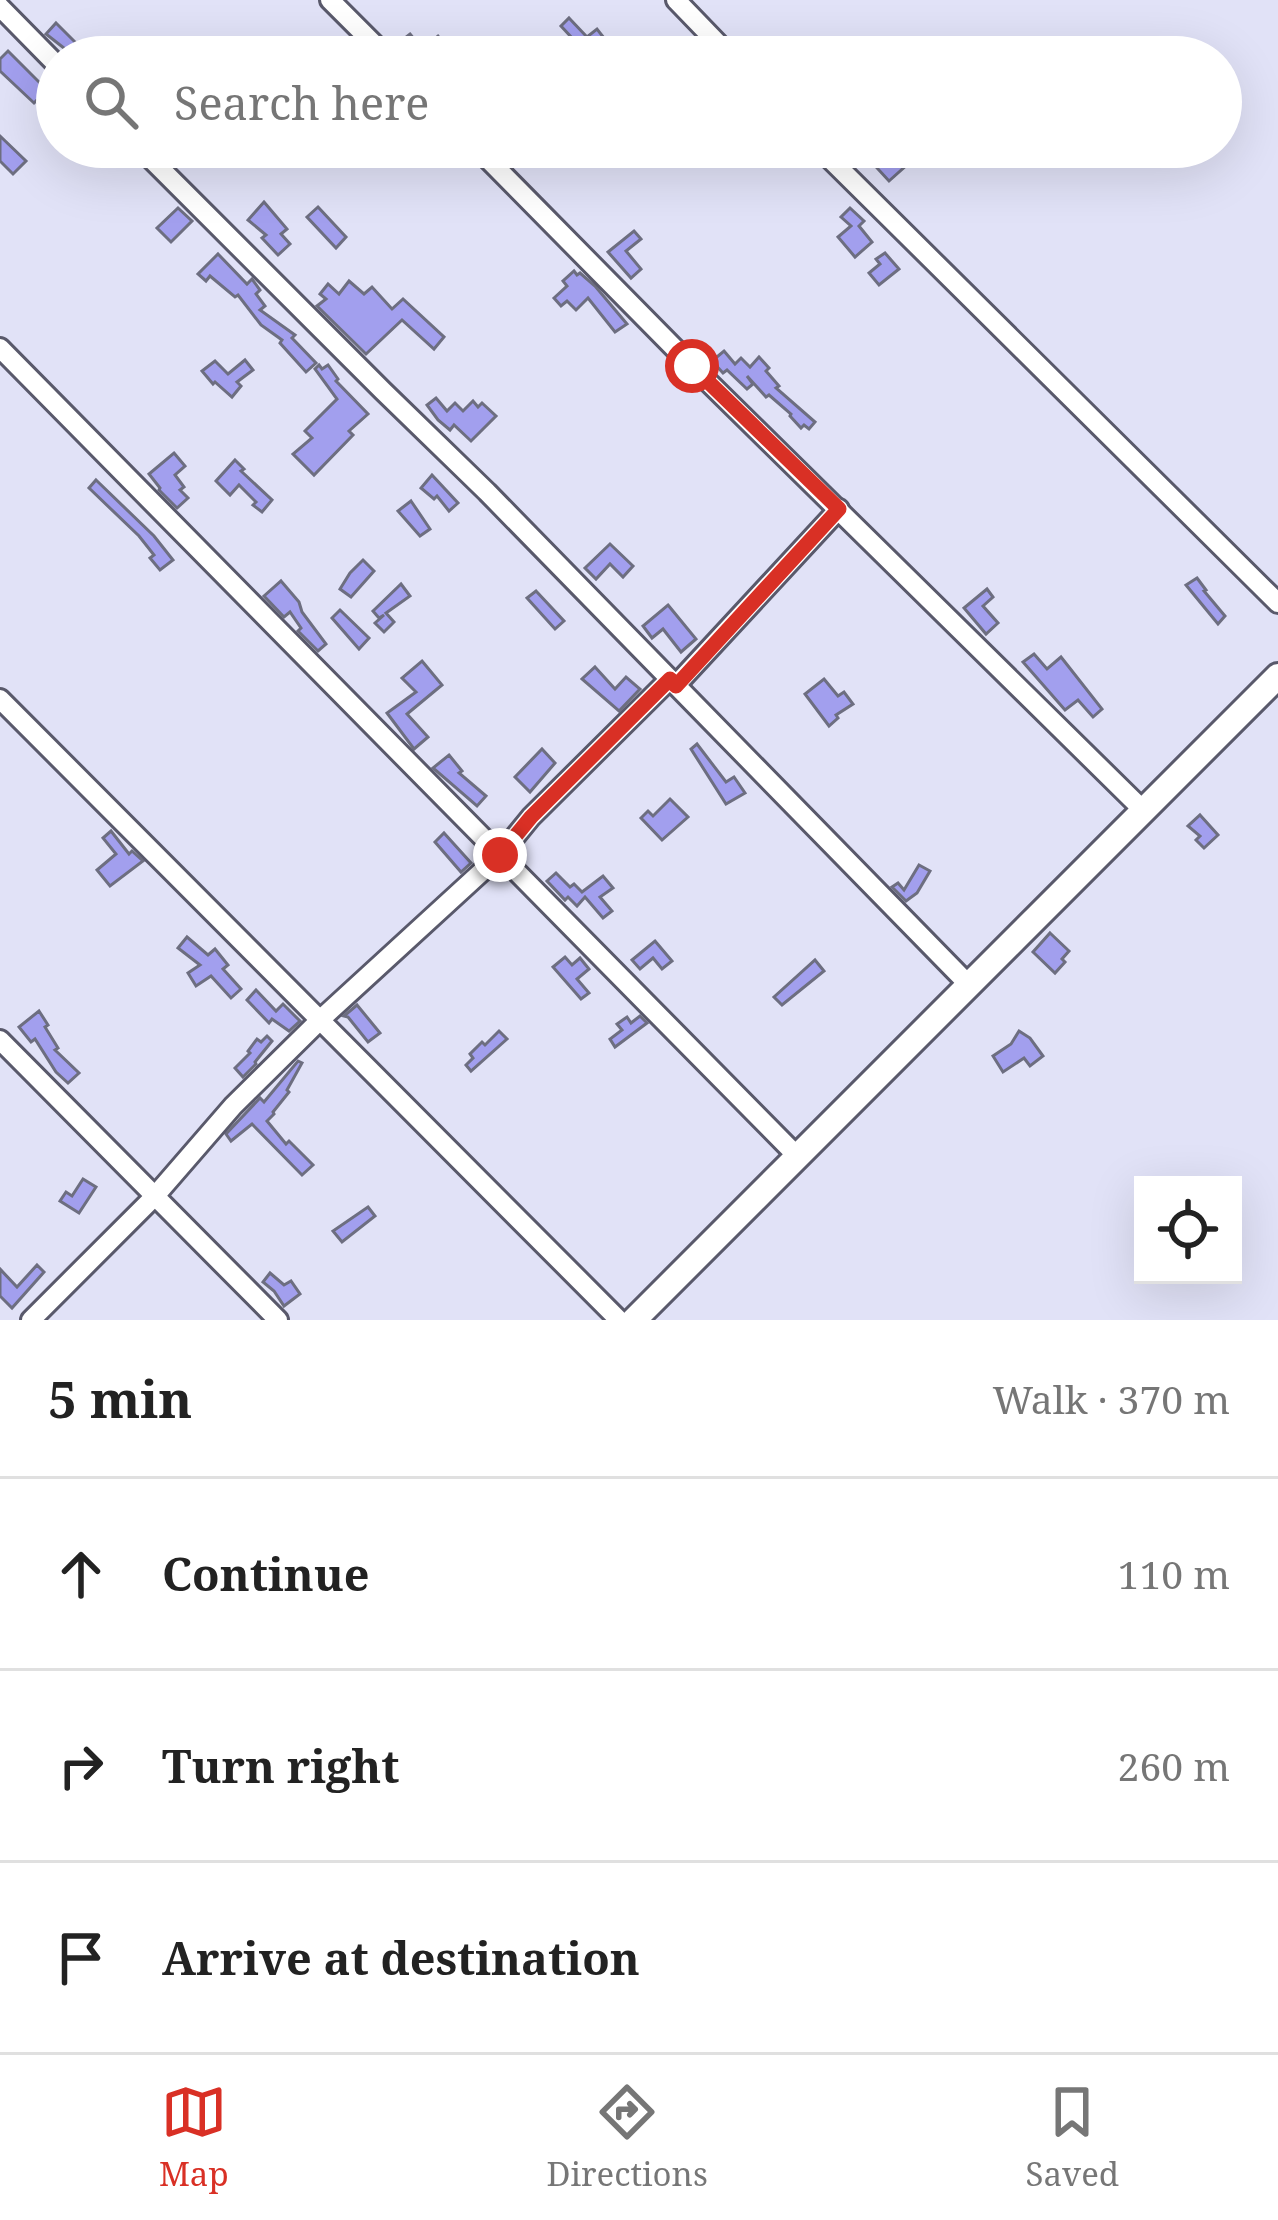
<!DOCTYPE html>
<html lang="en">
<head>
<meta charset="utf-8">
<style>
  body { margin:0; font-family:"Noto Serif",serif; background:#f2f2f2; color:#222 }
  .controls { position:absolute; right:36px; bottom:36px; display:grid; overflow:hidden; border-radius:0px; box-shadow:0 12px 48px #0002 }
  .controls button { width:108px; height:108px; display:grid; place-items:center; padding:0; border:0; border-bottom:3px solid #e0e0e0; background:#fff; color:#222; font:60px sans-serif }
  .stop { position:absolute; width:36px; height:36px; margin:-27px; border:9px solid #d93025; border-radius:50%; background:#fff }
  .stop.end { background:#d93025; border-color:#fff; box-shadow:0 3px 12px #0008 }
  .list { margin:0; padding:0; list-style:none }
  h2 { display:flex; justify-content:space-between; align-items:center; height:156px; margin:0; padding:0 48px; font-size:51px }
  h2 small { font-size:39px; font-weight:400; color:#767676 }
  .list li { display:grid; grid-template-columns:78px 1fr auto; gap:36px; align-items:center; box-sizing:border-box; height:192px; padding:0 48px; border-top:3px solid #e0e0e0 }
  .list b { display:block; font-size:45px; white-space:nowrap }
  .list em { font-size:39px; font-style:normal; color:#767676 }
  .icon { flex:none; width:66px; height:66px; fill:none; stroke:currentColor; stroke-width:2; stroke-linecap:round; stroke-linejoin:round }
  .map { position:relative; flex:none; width:1278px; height:1320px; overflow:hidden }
  .search { position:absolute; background:#fff; box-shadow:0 12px 48px #0002; left:36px; right:36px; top:36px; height:132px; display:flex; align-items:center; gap:30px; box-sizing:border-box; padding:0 42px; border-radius:66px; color:#767676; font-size:45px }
  .sheet { height:732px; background:#fff }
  nav { display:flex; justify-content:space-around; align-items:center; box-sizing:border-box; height:168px; border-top:3px solid #e0e0e0; background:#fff; font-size:33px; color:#767676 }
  nav a { display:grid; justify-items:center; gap:6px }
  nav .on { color:#d93025 }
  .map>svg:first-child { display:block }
  .building { fill:#a29fee; stroke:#6d6e80; stroke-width:3 }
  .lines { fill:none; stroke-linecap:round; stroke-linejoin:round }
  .minor-casing { stroke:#59596b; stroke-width:24 }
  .major-casing { stroke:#59596b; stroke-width:30 }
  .minor { stroke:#fff; stroke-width:18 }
  .major { stroke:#fff; stroke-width:24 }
  .route { stroke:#d93025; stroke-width:15 }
</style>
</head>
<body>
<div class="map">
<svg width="1278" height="1320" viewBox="0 0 1278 1320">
  <rect width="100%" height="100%" fill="#e1e2f7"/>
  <!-- building -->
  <g class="building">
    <path d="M569,18L587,37L597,29L604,38L585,52L561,26Z"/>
    <path d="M56,23L81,48L74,56L46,34Z"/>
    <path d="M410,34L422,49L438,36L451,52L444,57H413L401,41Z"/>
    <path d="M8,51L57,100V104L46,113L36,101L34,103L0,71V59Z"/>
    <path d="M0,136L26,161L13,174L0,161Z"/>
    <path d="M877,147H896L909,163L889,181L866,156Z"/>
    <path d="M264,202L287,229L281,234L290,244L278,255L262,238L266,235L248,220Z"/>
    <path d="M318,207L346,237L336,248L307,217Z"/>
    <path d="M178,208L192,221L171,242L157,228Z"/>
    <path d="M850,208L864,221L859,226L872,242L855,257L838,237L851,226L841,217Z"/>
    <path d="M634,231L641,239L626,251L641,269L631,278L608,252Z"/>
    <path d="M885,253L899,269L879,285L869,273L880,264L876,259Z"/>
    <path d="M218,254L247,284L252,279L260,290L256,294L265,306L260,310L295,335L292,338L316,363L306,372L280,343L282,340L261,325L238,295L235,297L210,276L206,281L198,274Z"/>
    <path d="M574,271L577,275L580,273L595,286L627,324L615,332L588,298L576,310L567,301L561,306L554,298L567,286L563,281Z"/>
    <path d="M349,281L364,294L372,287L392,309L403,299L444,337L434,349L402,320L366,354L317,306L326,299L320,294L328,284L339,294Z"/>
    <path d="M724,351L735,364L741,358L750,367L759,357L769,368L766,371L779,386L776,388L815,422L809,429L804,425L801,428L790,416L791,414L769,395L766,397L747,376L753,384L747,389L727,370L723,373L712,361Z"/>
    <path d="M245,360L253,370L237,382L241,386L232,397L215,382L213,384L202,371L215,361L228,374Z"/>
    <path d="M319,365L322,369L328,365L338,379L336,381L368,414L349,431L353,435L314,475L293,454L312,438L305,431L337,399L315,369Z"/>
    <path d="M436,398L447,411L455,403L463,411L473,401L478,407L482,403L496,416L471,441L454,425L450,430L438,420L427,405Z"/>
    <path d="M174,453L185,466L175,475L184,487L180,490L188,498L177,508L159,490L160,488L149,474Z"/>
    <path d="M235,460L244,469L241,471L272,500L262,512L253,505L256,502L239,485L230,495L216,481Z"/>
    <path d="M432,475L458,503L449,511L437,496L434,499L421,488Z"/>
    <path d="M96,480L154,536L173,560L160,570L150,558L154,555L139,536L89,488Z"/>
    <path d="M411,501L430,529L420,536L398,511Z"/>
    <path d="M610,544L633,566L623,577L610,564L596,579L585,568Z"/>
    <path d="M363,560L374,571L351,597L340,589L350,573Z"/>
    <path d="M1197,578L1206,590L1204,591L1225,616L1218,624L1186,585Z"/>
    <path d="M281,581L299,602L302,612L326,644L318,651L298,631L301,628L290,612L284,617L264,596Z"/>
    <path d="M401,584L410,596L386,613L394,622L384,632L375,623L384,615L379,618L373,611Z"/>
    <path d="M987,589L993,597L983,606L998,623L986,634L964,608Z"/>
    <path d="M536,591L564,621L555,629L527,598Z"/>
    <path d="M668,605L696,639L681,652L663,629L652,638L643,626Z"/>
    <path d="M340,610L369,638L359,649L332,618Z"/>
    <path d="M1034,654L1047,669L1061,657L1102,709L1093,717L1078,700L1065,710L1023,662Z"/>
    <path d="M422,661L442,685L407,714L428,737L414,749L387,713L416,692L402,678Z"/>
    <path d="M595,667L615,689L626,677L640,689L619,711L582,679Z"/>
    <path d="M824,679L838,696L844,692L853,704L836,715L838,718L829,726L805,694Z"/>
    <path d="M697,744L726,782L734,777L745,793L726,804L691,749Z"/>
    <path d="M542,749L555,763L530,792L515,777Z"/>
    <path d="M449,755L462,771L459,773L486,796L477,806L433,768Z"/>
    <path d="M670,799L688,817L662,840L641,818L648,811L653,816Z"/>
    <path d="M1200,815L1218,835L1204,848L1196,840L1200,836L1188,826Z"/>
    <path d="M111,831L129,854L132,851L143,861L110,886L97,870L116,854L103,838Z"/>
    <path d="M444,833L471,863L461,872L435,842Z"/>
    <path d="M919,865L930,871L917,893L906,901L892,887L898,883L904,890Z"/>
    <path d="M556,873L570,887L574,884L582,892L603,876L613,888L600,897L612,911L603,918L585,897L577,906L568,897L565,900L547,881Z"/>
    <path d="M1050,933L1069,951L1062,959L1065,962L1055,973L1033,952Z"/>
    <path d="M187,937L208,955L215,949L228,965L223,969L241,989L231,998L211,976L196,986L188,973L200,965L178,948Z"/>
    <path d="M655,941L672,961L662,969L653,958L640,969L632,960Z"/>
    <path d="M565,957L572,965L580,958L589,969L577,979L589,993L581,999L553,967Z"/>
    <path d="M815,960L824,971L782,1005L774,997Z"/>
    <path d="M256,990L276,1011L283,1004L300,1021L289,1031L272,1019L269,1023L247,1000Z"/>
    <path d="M357,1005L380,1033L368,1042L348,1017L344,1016Z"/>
    <path d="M39,1011L48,1025L45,1027L58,1048L55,1050L79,1073L68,1083L56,1072L35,1039L31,1042L19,1027Z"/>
    <path d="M640,1016L647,1023L615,1047L610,1039L622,1030L617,1024L627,1017L631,1023Z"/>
    <path d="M499,1031L507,1039L471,1071L466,1065L473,1058L470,1054L482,1042L485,1045Z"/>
    <path d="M1019,1031L1030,1038L1043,1056L1030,1066L1024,1058L1003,1072L993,1056L1011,1044Z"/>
    <path d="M267,1036L272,1041L255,1062L256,1064L243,1077L235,1068L250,1053L248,1051L257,1039L261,1042Z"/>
    <path d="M298,1061L302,1063L287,1090L289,1092L273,1112L274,1114L267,1121L286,1144L289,1141L313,1165L302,1175L252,1124L231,1141L226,1134L260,1098L264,1102Z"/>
    <path d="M83,1179L96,1187L79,1213L60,1201L66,1192L72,1196Z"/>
    <path d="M368,1207L375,1216L342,1242L333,1231Z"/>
    <path d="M37,1265L44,1272L12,1308L0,1296V1269L17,1287Z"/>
    <path d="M270,1273L284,1285L291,1281L300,1294L284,1306L274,1291L263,1282Z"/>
  </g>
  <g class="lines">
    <!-- minor casing -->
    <g class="minor-casing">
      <g id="minor">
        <path d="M330,0L387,57"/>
        <path d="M676,0L731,57"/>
        <path d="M0,7L57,65"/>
        <path d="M139,147L383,391L487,492L969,985"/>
        <path d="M476,147L692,366L1144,811"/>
        <path d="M818,147L1278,603"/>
        <path d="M0,348L798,1157"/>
        <path d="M676,685L839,509"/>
        <path d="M0,699L619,1320"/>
        <path d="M0,1040L278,1320"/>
        <path d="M31,1320L155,1196L233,1106L321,1019L500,855L531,817L670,679"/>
      </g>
    </g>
    <!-- major casing -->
    <g class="major-casing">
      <path id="major" d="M634,1320L1278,676"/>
    </g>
    <!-- minor -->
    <use href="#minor" class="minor"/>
    <!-- major -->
    <use href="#major" class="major"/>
  </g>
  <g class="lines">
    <!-- route -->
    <path class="route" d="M500,855L531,817L670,679L676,686L839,509L692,366"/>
  </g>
</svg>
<div class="controls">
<button><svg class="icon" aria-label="locate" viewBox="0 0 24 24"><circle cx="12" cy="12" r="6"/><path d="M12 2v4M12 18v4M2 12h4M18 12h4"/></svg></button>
</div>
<div class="stop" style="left:692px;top:366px"></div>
<div class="stop end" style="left:500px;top:855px"></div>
<div class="search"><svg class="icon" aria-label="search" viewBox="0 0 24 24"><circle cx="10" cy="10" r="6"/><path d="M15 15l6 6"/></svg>Search here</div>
</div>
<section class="sheet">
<h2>5 min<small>Walk · 370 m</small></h2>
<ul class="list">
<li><svg class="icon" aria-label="ahead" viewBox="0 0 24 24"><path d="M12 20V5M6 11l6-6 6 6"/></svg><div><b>Continue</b></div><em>110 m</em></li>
<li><svg class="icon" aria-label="right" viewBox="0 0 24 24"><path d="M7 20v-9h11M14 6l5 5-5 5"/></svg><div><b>Turn right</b></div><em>260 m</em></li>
<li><svg class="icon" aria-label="arrive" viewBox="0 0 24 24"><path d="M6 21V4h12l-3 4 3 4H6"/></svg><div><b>Arrive at destination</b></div></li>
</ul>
</section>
<nav>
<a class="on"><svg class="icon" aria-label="map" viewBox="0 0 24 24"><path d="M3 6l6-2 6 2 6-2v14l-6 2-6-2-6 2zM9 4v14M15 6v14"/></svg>Map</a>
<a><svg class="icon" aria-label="directions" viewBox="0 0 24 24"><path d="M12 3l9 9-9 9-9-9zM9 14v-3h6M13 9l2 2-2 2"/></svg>Directions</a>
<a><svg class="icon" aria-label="saved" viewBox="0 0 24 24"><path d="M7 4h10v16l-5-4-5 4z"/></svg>Saved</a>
</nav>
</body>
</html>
